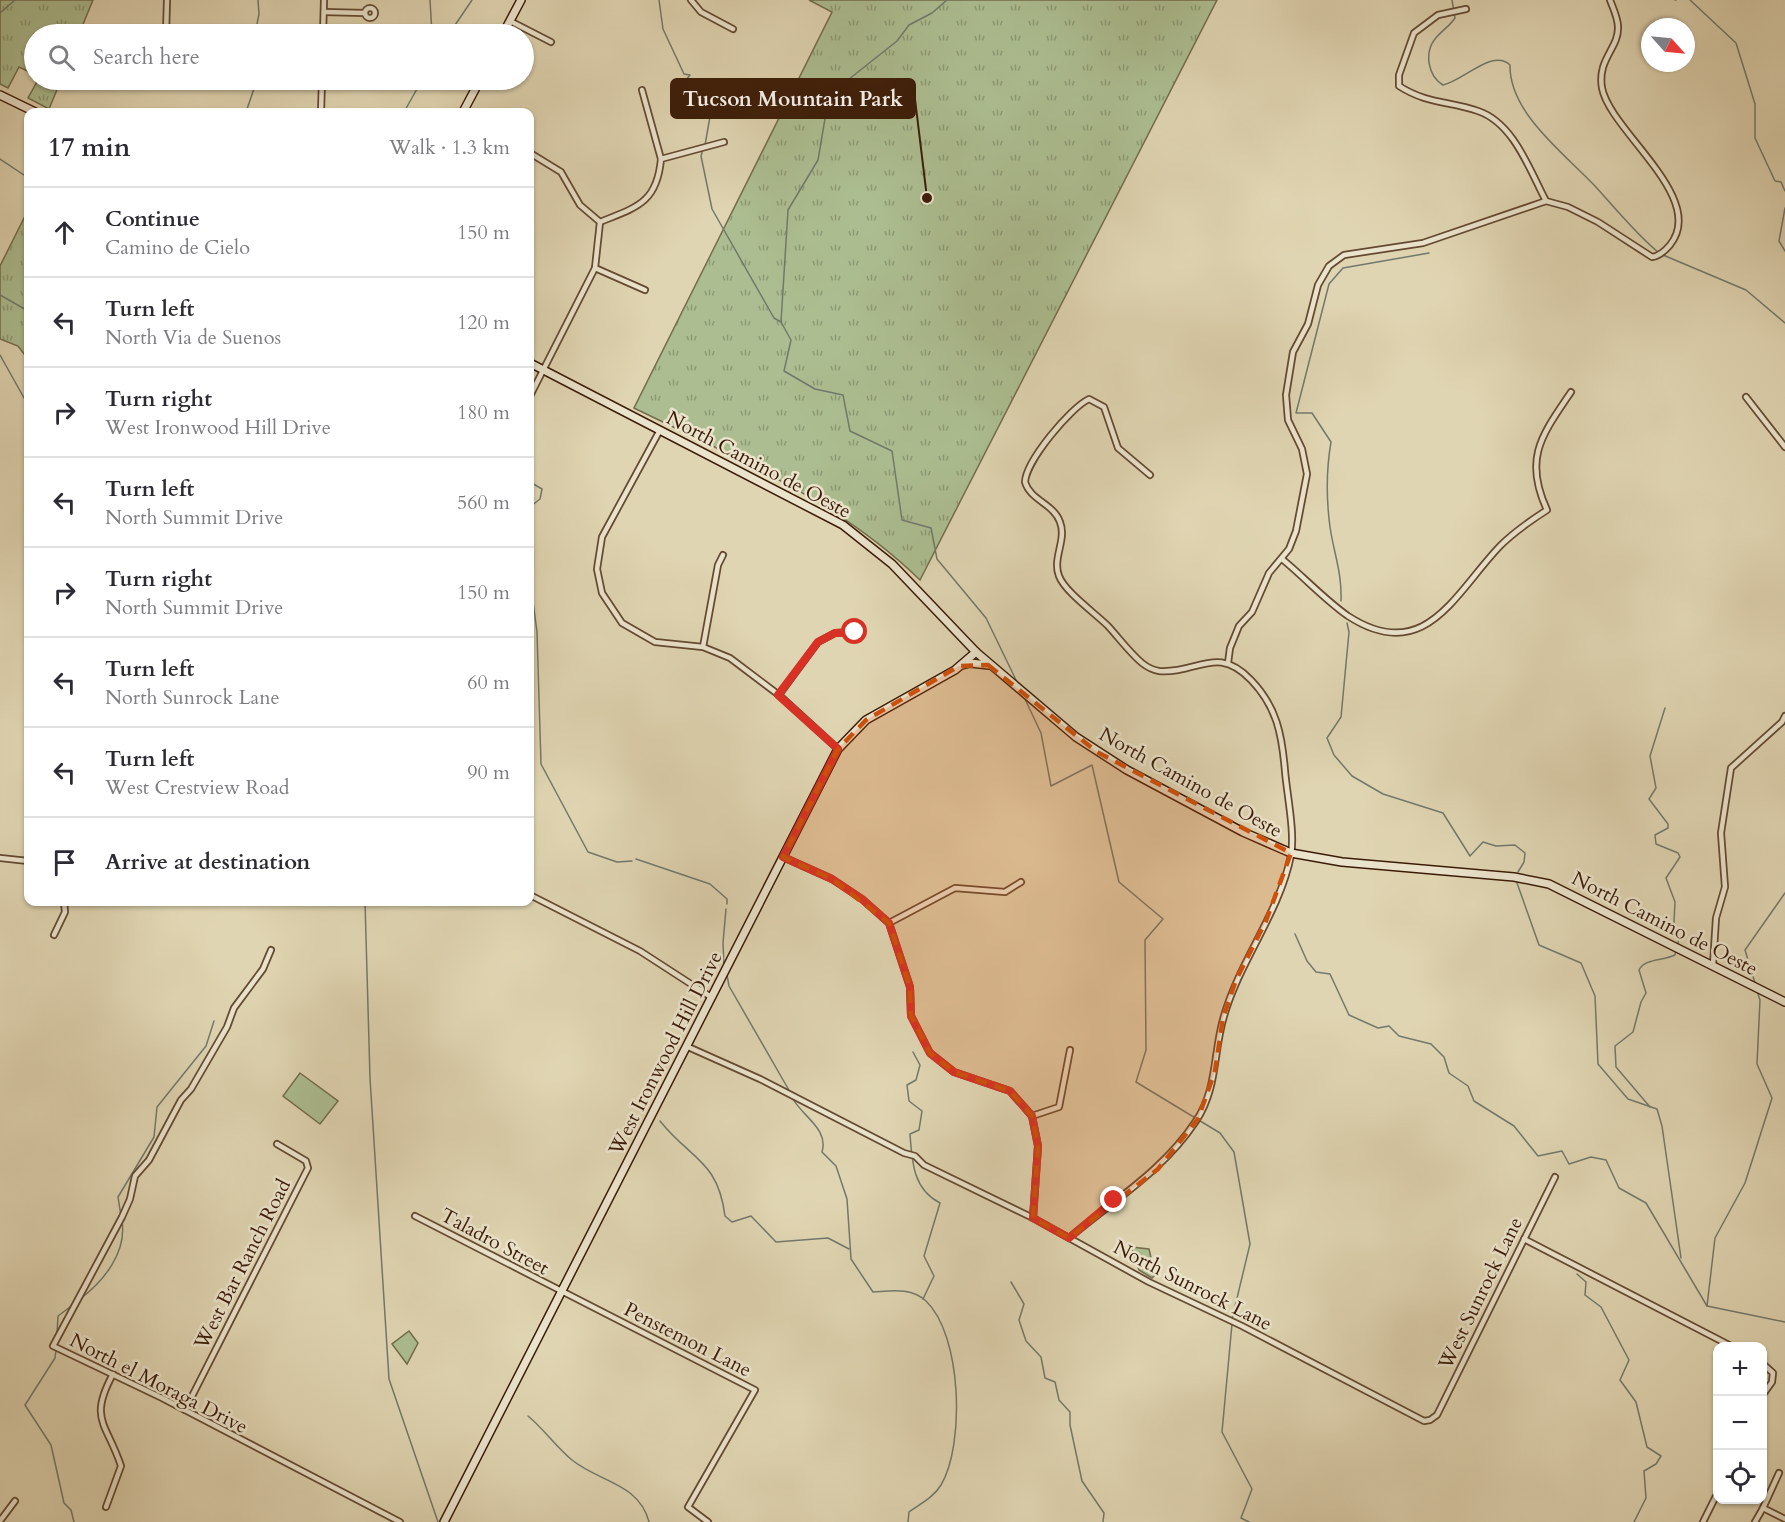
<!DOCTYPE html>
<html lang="en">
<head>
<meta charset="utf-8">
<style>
  body { margin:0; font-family:Cardo,serif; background:#f7f7f7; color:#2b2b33 }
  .controls { position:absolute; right:18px; bottom:18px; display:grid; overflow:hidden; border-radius:12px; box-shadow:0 2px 4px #0004 }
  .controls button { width:54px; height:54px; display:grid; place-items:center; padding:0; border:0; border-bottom:2px solid #e1e1e2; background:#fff; color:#2b2b33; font:30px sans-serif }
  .compass { position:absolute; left:1641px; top:18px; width:54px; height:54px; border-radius:50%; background:#fff; box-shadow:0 2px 4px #0004; rotate:117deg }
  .stop { position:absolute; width:18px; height:18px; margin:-14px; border:4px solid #d93025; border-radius:50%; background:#fff }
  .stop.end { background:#d93025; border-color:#fff; box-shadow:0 2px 6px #0008 }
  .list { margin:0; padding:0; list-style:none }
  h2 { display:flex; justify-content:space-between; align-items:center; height:78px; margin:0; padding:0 24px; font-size:26px }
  h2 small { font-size:20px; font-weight:400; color:#7c7c81 }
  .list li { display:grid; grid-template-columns:39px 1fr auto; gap:18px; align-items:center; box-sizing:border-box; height:90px; padding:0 24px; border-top:2px solid #e1e1e2 }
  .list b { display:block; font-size:22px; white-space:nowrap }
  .list p { margin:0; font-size:20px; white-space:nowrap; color:#7c7c81 }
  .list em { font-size:20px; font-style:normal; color:#7c7c81 }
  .icon { flex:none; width:33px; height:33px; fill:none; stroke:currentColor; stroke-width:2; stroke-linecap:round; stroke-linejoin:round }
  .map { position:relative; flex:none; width:1785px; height:1522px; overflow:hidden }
  .search { position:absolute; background:#fff; box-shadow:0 2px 4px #0004; left:24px; top:24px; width:510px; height:66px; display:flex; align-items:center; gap:15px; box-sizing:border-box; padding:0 21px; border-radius:33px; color:#7c7c81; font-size:22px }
  .panel { position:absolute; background:#fff; box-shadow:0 2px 4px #0004; left:24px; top:108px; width:510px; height:798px; border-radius:12px }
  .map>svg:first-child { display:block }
  .grass { fill:url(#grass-tufts); stroke:#746c4c; stroke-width:1.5 }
  .pitch { fill:#acbe91; stroke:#746c4c; stroke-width:1.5 }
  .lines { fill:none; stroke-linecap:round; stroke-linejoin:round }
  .stream { stroke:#71796e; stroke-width:1.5 }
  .street-casing { stroke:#644a32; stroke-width:8 }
  .secondary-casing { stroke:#3b1b07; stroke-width:10 }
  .street { stroke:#ebe4cd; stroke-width:4.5 }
  .secondary { stroke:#ebe4cd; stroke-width:7 }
  .route { stroke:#d93025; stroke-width:8 }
  .marked { fill:#ce500b; fill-opacity:0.2; stroke:#ce500b; stroke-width:4.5; stroke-dasharray:12 8; stroke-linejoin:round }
  .labels { text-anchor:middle; stroke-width:5; stroke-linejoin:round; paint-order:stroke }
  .street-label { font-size:20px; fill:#3b1b07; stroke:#ebe4cd }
  .leader { fill:none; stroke:#3b1b07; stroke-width:2 }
  .callout-dot { fill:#3b1b07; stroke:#ebe4cd; stroke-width:2 }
  .callout { fill:#3b1b07; stroke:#3b1b07; stroke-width:2 }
  .callout-label { font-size:21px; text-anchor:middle; font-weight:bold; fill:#fff }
</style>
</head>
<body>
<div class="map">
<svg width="1785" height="1522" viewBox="0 0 1785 1522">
  <defs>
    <pattern id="grass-tufts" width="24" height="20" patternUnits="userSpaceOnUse" patternTransform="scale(1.5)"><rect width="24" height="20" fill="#acbe91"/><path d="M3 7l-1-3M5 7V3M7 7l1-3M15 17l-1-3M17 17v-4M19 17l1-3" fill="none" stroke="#8d9a74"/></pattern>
  </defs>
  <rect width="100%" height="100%" fill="#e0d5b2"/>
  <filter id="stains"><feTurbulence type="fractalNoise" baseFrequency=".00333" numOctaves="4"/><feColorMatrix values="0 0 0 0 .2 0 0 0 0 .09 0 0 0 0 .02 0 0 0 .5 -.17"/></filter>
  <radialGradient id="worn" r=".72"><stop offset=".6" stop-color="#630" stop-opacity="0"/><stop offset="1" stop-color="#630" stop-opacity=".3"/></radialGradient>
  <!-- grass -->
  <g class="grass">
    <path d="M0,0H93L79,34H34V74L19,67L8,88L0,84Z"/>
    <path d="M809,0H1217L920,580C838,500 736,458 634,408L832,12Z"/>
    <path d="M38,80H61L49,109L28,98Z"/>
    <path d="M28,210V359L18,346L0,339V266Z"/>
  </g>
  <!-- pitch -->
  <g class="pitch">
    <path d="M300,1073L338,1101L320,1124L283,1096Z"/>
    <path d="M1131,1247L1149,1249L1155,1275L1152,1278L1139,1270Z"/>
    <path d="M409,1331L418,1343L407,1364L392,1344Z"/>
  </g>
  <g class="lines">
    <!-- stream -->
    <g class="stream">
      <path d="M430,0L432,34"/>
      <path d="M659,0L663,29L684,74L690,75L680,87L683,96L711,111L705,145"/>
      <path d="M1452,0L1455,18C1449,27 1441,31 1435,39C1424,53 1428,76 1443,85C1463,81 1493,48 1510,65C1509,113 1565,154 1595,186C1616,209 1635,233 1659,253"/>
      <path d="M1675,0H1676"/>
      <path d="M1690,0L1736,43L1755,104V138L1775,181L1781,182L1785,191"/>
      <path d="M0,13L15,0"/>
      <path d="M255,34L259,14L258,0"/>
      <path d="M449,34L472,0"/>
      <path d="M246,112L257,80"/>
      <path d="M404,112L422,80"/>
      <path d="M703,149L701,156L712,209L774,318L781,322L791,340L784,371L815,389L843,395L850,431L892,451L902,520L931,528L937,559L986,618L1017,682"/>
      <path d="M0,159L27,177L28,187"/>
      <path d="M1785,208L1779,241L1785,251"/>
      <path d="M1663,255L1746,290L1785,323"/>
      <path d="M0,295L28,311"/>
      <path d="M781,322L788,210L818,160L829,95L897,41L909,25L932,13L947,0"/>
      <path d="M0,355L28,405"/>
      <path d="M530,482L542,489L540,499L530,507"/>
      <path d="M530,579L537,632L541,764L588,852L617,862L632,861"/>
      <path d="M1341,601C1342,572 1334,554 1330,527C1326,497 1326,471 1331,442L1312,413H1296L1329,284L1343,268L1429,253"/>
      <path d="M1347,623L1349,632L1341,717L1327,738L1334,755L1352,776L1383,794L1443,813L1470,856L1483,842L1496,846L1515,845L1525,853L1524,862L1518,872"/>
      <path d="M1024,697L1041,733L1051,786L1092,765L1119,882L1163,919L1145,940L1146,1050L1136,1082L1220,1133L1234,1152L1250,1244L1232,1319"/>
      <path d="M1665,708L1650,756L1656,788L1649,799L1668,824V828L1655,835L1656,844L1678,853L1680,857L1666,878L1675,902L1674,922L1679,935L1678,945"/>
      <path d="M636,859L710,884L727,899V904"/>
      <path d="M1517,883L1539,945L1581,963L1595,996L1598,1064L1628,1099L1657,1109L1662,1126L1681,1258"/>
      <path d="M365,902L370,1078L389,1379L438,1522"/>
      <path d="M1295,934L1307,961L1316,972L1330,974L1349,1015L1378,1028L1389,1026L1399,1036L1431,1044L1444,1057L1449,1073L1468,1086L1474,1101L1514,1126L1538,1156L1562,1151L1569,1164L1591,1157L1606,1160L1619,1188L1646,1203L1707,1306L1785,1322"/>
      <path d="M724,967L723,943L726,909"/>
      <path d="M727,975L729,986L790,1092"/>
      <path d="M1755,983L1745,950L1785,893"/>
      <path d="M913,1052L920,1065L916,1080L907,1085L909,1101L922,1111L919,1130L910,1134C912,1162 913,1189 940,1203L924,1256L934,1276L923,1299"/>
      <path d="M793,1099C803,1117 829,1129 822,1152L836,1166L847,1199L851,1259L873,1292C891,1291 911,1287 926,1301C962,1335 965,1445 941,1485C934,1497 920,1504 909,1512L908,1522"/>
      <path d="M1650,1107L1616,1067L1615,1046L1633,1032L1641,1002L1646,993L1639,970C1645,958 1663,961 1675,955L1676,949"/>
      <path d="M660,1121C690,1159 718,1160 725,1216L732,1222L751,1216L776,1242L828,1238L849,1249"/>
      <path d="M121,1216L118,1197L154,1137L157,1107L206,1046L214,1021"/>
      <path d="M1577,1274L1586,1282L1585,1295L1601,1307L1629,1360L1620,1380L1636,1402L1647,1447L1661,1456L1656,1464L1644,1471L1646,1498L1634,1522"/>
      <path d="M1011,1282L1024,1304L1019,1320L1026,1341L1041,1357L1045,1378L1055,1382L1059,1400L1070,1412V1425L1082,1481L1104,1513L1103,1522"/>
      <path d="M80,1299C104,1281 127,1252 122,1221"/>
      <path d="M1707,1306L1715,1238L1745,1183L1772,1098L1757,1064L1760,1000L1757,991"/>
      <path d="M1232,1324L1222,1432L1252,1489L1241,1518L1249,1522"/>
      <path d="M57,1333L58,1316L74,1304"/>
      <path d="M56,1350L55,1358L25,1405L51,1445L64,1503L71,1510L74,1522"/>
      <path d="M528,1416C544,1429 556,1447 572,1460C599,1482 639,1483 649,1522"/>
    </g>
    <!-- street casing -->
    <g class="street-casing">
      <g id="street">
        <path d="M691,0L701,12L733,29"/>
        <circle cx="370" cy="13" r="5"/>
        <path d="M1466,9L1438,15L1414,33L1399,75V86C1427,104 1449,101 1478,111C1514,123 1530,171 1546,201"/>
        <path d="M324,12L365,13"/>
        <path d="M510,21L551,42"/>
        <path d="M166,34L167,0"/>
        <path d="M323,34L324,0"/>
        <path d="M642,90L661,159"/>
        <path d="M321,112L322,80"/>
        <path d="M530,153L561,172L580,205L600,222L595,268L530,396"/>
        <path d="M600,222C637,207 657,203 661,159L724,142"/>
        <path d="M595,268L645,290"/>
        <path d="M1746,397L1785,447"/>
        <path d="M660,430L602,537L597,569L602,593L622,623L655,642L703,647L730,658L779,695L838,749"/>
        <path d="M1282,559C1304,577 1325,600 1348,616C1425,666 1455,593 1500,546C1514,532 1530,521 1547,510C1523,458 1542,435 1571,392"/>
        <path d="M703,647L718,565L723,555"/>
        <path d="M1228,663L1230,648L1239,626L1252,612L1269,573L1289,549L1296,531L1307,474L1302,449L1288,420L1286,395L1293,352L1308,324L1318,285L1329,266L1344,255L1423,243L1546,201L1568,207L1598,222L1652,257C1660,256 1665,251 1670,245C1708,198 1610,131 1602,88C1597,59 1619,48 1618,27C1618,18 1613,8 1610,0"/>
        <path d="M779,695L818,642L835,633L856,632"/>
        <path d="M783,857L832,879L862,899L889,923L910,987L911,1016L930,1053L954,1072L1010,1091L1032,1116"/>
        <path d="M0,858L28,861"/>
        <path d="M530,895L640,951L711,997"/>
        <path d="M889,923L955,888L1005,892L1021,882"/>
        <path d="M54,935L65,912L64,902"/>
        <path d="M271,950L263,969L234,1008L227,1027L191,1089L181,1100L149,1160L135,1176L130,1199L122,1217L53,1346L162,1398L400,1522"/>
        <path d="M1713,965L1716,918L1725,887L1721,833L1731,768L1782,722L1785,716"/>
        <path d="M686,1046L760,1079L904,1153L915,1156L924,1165L1033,1218L1149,1282L1242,1326L1424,1421L1430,1420L1437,1415L1555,1177"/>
        <path d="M415,1216L755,1390L688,1507L708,1522"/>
        <path d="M1033,1218L1038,1146L1032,1116L1059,1107L1070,1050"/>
        <path d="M1069,1238C1114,1200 1163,1171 1196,1121C1218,1088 1213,1052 1224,1016C1240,960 1280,912 1291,855C1295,832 1287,795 1285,771C1282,735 1277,707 1251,680C1217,644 1198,674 1159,671C1153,670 1147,667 1142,663C1129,652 1119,638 1108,626C1095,613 1065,592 1059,576C1052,558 1067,540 1060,522C1054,504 1030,500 1025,482C1026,461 1070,408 1089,399L1104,407L1118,448L1150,475"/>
        <path d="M1524,1239L1731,1346"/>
        <path d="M1762,1363L1773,1373L1772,1382L1762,1396"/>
        <path d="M185,1410L308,1168L306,1161L277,1144"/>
        <path d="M106,1507L121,1466C107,1423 88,1420 113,1374"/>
        <path d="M1763,1508L1779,1473"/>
        <path d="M0,1521L15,1501"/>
        <path d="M1703,1522L1718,1492"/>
        <path d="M1755,1522L1763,1508L1785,1519"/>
      </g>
    </g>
    <!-- secondary casing -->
    <g class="secondary-casing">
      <g id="secondary">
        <path d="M503,34L521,0"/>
        <path d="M0,95L35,112"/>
        <path d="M463,112L480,80"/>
        <path d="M530,363L843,525L892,564L976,652L1076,737L1127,770L1243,832L1291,853L1342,862L1514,877L1549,884L1785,1002"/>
        <path d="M962,665L970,663L989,665"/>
        <path d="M444,1522L838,749L866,720L955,670L976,652"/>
      </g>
    </g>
    <!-- street -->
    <use href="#street" class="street"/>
    <!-- secondary -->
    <use href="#secondary" class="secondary"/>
  </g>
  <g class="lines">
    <!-- route -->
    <path class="route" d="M855,632L835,633L818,642L778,695L838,749L783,857L832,879L862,899L889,923L910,987L911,1016L930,1053L954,1072L1010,1091L1032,1116L1038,1146L1033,1218L1069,1238L1114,1200"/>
  </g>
  <!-- marked area -->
  <path class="marked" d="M988,665L1097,752L1291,853L1266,921L1236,980L1223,1018L1215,1071L1198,1119L1158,1169L1069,1238L1033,1218L1038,1146L1032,1116L1010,1091L954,1072L930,1053L911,1016L910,987L889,923L832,879L783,857L838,749L866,720L959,666Z"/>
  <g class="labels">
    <!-- street labels -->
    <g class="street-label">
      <text transform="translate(759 464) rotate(28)" y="7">North Camino de Oeste</text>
      <text transform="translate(1191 782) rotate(29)" y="7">North Camino de Oeste</text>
      <text transform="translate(1665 923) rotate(27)" y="7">North Camino de Oeste</text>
      <text transform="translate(665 1053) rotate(-63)" y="7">West Ironwood Hill Drive</text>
      <text transform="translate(495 1241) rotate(28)" y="7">Taladro Street</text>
      <text transform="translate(242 1264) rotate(-63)" y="7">West Bar Ranch Road</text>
      <text transform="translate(1193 1285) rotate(27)" y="7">North Sunrock Lane</text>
      <text transform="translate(1480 1293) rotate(-64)" y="7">West Sunrock Lane</text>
      <text transform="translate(688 1339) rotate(27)" y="7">Penstemon Lane</text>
      <text transform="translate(159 1383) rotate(27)" y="7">North el Moraga Drive</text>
    </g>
  </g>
  <!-- callouts -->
  <path class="leader" d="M927 198L915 99"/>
  <circle class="callout-dot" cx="927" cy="198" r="6"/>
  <rect class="callout" x="671" y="79" width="244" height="39" rx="6"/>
  <g class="callout-label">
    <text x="793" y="106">Tucson Mountain Park</text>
  </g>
  <rect width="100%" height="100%" filter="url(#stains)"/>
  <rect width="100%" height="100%" fill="url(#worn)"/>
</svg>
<div class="controls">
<button>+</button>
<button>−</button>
<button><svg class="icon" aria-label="locate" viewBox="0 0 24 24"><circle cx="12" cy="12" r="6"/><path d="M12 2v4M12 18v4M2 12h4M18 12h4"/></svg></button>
</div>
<svg class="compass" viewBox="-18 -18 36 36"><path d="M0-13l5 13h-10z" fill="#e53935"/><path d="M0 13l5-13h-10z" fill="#7c7c81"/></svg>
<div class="stop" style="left:855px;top:632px"></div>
<div class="stop end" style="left:1114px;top:1200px"></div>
<div class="search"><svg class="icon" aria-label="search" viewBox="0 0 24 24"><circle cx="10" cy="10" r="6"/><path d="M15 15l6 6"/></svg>Search here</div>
<section class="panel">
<h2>17 min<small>Walk · 1.3 km</small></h2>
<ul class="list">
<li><svg class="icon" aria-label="ahead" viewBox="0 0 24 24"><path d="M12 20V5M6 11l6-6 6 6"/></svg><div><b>Continue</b><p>Camino de Cielo</p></div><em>150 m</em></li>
<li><svg class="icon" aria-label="left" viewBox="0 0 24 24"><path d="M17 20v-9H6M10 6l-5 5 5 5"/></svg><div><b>Turn left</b><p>North Via de Suenos</p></div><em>120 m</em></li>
<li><svg class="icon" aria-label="right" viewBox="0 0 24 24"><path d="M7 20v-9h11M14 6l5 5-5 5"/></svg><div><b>Turn right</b><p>West Ironwood Hill Drive</p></div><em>180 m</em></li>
<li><svg class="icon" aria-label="left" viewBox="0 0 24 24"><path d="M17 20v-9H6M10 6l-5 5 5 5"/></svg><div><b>Turn left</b><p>North Summit Drive</p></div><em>560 m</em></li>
<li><svg class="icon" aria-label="right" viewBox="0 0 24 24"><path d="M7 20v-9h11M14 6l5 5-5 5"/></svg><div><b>Turn right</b><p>North Summit Drive</p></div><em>150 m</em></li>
<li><svg class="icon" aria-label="left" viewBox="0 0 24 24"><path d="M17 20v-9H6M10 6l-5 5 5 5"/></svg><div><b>Turn left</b><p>North Sunrock Lane</p></div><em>60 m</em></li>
<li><svg class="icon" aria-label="left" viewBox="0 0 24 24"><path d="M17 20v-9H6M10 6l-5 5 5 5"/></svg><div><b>Turn left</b><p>West Crestview Road</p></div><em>90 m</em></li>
<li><svg class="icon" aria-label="arrive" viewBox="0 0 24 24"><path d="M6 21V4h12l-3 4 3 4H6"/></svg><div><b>Arrive at destination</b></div></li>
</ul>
</section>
</div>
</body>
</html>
